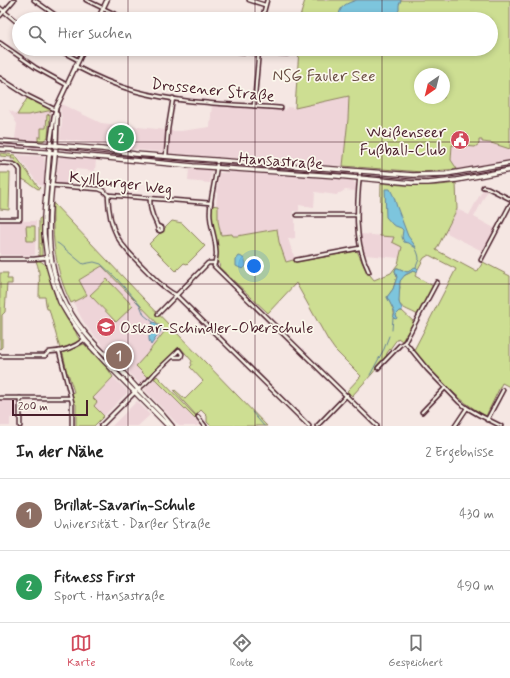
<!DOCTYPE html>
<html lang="de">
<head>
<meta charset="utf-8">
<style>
  body { margin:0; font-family:Mynerve,sans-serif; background:#f2f2f2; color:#222 }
  .compass { position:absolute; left:414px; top:68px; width:36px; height:36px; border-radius:50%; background:#fff; box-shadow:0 2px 6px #0003; rotate:215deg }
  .scale { position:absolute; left:12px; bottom:10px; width:76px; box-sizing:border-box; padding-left:4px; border:2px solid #4a1f2b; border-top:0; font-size:11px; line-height:14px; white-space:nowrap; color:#4a1f2b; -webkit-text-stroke:3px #fbf7ec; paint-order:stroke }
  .you { position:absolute; left:254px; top:266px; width:14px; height:14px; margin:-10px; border:3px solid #fff; border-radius:50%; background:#1a73e8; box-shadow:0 0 0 6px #1a73e833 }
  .badge { display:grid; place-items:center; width:26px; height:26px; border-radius:50%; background:#d1495b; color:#fff; font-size:13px; font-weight:700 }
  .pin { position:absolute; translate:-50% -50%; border:2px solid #fff; box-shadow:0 1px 4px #0006 }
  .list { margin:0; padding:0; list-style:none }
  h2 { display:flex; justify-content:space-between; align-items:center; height:52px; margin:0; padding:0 16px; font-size:17px }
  h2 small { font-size:13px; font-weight:400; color:#767676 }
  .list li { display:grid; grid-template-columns:26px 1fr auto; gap:12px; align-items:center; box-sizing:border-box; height:72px; padding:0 16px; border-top:1px solid #e0e0e0 }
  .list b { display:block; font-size:15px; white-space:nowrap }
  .list p { margin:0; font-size:13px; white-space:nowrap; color:#767676 }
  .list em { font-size:13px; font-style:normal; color:#767676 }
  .icon { flex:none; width:22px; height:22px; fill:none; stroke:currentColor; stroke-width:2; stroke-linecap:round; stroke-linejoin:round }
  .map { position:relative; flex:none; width:510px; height:426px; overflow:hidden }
  .search { position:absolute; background:#fff; box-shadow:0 2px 6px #0003; left:12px; right:12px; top:12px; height:44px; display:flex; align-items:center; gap:10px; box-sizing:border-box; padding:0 14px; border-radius:22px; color:#767676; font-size:15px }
  .sheet { height:196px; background:#fff }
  nav { display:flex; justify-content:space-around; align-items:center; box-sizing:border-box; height:56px; border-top:1px solid #e0e0e0; background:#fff; font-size:11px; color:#767676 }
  nav a { display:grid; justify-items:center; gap:2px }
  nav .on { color:#d1495b }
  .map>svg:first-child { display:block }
  .built { fill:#eed4d8 }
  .green { fill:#cdde92; stroke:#8c7e5e; fill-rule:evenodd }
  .water { fill:#7dc5dd; stroke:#698396 }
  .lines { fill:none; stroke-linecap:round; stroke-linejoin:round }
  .stream { stroke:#698396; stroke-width:1 }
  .minor-casing { stroke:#4a1f2b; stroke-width:5.5 }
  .tertiary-casing { stroke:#4a1f2b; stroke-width:6 }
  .secondary-casing { stroke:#4a1f2b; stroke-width:6 }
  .minor { stroke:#fbf7ec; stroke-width:2.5 }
  .tertiary { stroke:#fbf7ec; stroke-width:3 }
  .secondary { stroke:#fbf7ec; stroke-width:3.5 }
  .tram { stroke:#4a1f2b; stroke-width:1 }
  .grid { fill:none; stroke:#4a1f2b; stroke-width:1; stroke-opacity:0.55 }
  .labels { text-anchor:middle; stroke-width:3.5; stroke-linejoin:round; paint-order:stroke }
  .park-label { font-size:16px; fill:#6b4f45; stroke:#fbf7ec }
  .street-label { font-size:16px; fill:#4a1f2b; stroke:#fbf7ec }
  .poi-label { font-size:16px; fill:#4a1f2b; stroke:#fbf7ec; text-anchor:end }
</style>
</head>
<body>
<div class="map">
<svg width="510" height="426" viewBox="0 0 510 426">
  <rect width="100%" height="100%" fill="#f5e7e3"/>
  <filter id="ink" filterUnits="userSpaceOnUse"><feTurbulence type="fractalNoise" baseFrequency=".025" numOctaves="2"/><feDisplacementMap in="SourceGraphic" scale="8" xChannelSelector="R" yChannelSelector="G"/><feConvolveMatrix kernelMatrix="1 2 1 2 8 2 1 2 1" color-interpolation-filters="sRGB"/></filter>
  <g filter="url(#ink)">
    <!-- built -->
    <g class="built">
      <path d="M349,96L348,119L343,166L168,153L169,131H181L210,127L212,104L286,110L287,107L295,108Z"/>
      <path d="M28,97L52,109L50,116L48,137L43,141L15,139L17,124L9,110L17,114Z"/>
      <path d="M61,104L101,123L166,130L164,152L139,150L61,139L60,138L62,122L60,106Z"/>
      <path d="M479,140H484L510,149V160L457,169L451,160L452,145Z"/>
      <path d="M0,143L44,146L47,147V149L0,145Z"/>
      <path d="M91,151L186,160V164L90,155Z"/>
      <path d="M17,155L43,156L44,158L45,171L44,186L39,185Z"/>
      <path d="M61,157L96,160L95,171L75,169L74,175L68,174L67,185L58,184L56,182L58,159Z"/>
      <path d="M221,163L355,173L356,176L225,167V166H221Z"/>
      <path d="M510,165V169L467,177V174Z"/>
      <path d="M189,168L212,169L210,183L188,181Z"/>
      <path d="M233,172L348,180L353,181L356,184V191L345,190L340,193H338L337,195L315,192L314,207L299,205V211H293V218H295V238L288,239L295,259L285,262L279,242L277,229L237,236L221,235L218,221V206H216L219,173Z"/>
      <path d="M483,189L487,192L474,217L496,229L484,252L445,232L457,209L469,215Z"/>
      <path d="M0,221H36L35,255H0Z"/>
      <path d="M361,234L394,237L402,247L399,258L365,255Z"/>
      <path d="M102,266L165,331L146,355L136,366L148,378L141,385L124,368L110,353H109L102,346L103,345L90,331L83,321L73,302L87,295L79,280Z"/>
      <path d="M113,377L127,391V393L104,416L94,406L93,399Z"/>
      <path d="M155,379L199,424L197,426H179L146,391L145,388Z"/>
      <path d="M0,400H17L18,402L17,417L10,418V426H0Z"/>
      <path d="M137,401L150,415L138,426H112Z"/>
    </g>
    <!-- green -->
    <g class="green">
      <path d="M305,0H510V149L491,143L482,142V140H479V144L475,147L452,145L451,160L457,169L422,172L343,166L348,119L349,96L295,108L299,49H491V19H302L300,17ZM420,74H444V98H420Z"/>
      <path d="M28,97L52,109L51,111H48L28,115H17Z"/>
      <path d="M50,114L48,137L43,141H38V137H41V128H46L47,115Z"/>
      <path d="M0,153L15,155L37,185L40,188L38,189L26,181L22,179L21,178V170L20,167L17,165L11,162H14L15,159H11L12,156L11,157L0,156Z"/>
      <path d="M0,173H10L9,210L0,209Z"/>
      <path d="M381,183C407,186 431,187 456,183L457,209L436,250L477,272L483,262L510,276V387L502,383L486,416C458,401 433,374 414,350L456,269L429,255L424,258L418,269L417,268L407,272L398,268H396L395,271L397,277L393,289L387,297C390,303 395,310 394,316L396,315L400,311H402L414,322L402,341L398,338L395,342L387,353L386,357L372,374L352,396L347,391L361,376L335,350L328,340L296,283L268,313L219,267L220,264L217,262L218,252L211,222V205L218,206V221L221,235L232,234L233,236H237L277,229L279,242L286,262L293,260L295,262L357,251L366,270L374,280L391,273L398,264L402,247L392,242L394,237L380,236Z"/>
      <path d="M53,203L144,299L267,426H211L207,422V416L201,410L196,415L174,391L175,390L185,399L203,381L190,367L192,365L191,363L192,361L180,347L148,378L136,366L146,355L165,331L102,266L79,280L87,295L71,303C55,271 52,239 53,203Z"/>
      <path d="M40,218H42V243H41V244H42V256L39,257V219Z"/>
      <path d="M172,221L182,223L205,246L187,264L184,263L176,271L149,244Z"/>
      <path d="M26,226H35V241H27Z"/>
      <path d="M37,260C40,261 43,262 45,265C48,269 51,284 53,290C58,305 66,319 76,332C76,336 79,337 80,341C76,347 67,347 60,349L49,309H47L46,304L45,297H39C39,285 41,272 36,261Z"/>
      <path d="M413,271L417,272L415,276L433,286L418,315C402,306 395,309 400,287L399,285C401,274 406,276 413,271Z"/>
      <path d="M0,273H8L7,279H12V284H7L5,312L2,315V347L0,349Z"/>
      <path d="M107,279L133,306L116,322L90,295Z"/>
      <path d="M84,344L108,369L113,377L93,398L97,402L94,406L104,416L94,426H76V404L74,403L72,393L74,392L68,373H67L65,368L66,367L63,354H61V353Z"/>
      <path d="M157,376L196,416H195L196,418L195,419L155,379H154Z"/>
    </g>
    <!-- water -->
    <g class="water">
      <path d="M357,0H401L399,5V10L393,19H339C338,6 347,3 357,0Z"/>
      <path d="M385,189H390L394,197L397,207L408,236L416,247H414L409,243L404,242L402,237L403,230L401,228L393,225L386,217Z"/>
      <path d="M239,256C244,257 246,261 246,266L243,269L240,268L236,266V260Z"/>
      <path d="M415,267L417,268L418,269L417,272L413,271L405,275L400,281L399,302L400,305L402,308V311H400L396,315L397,318L396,319L393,318L395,313L387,297L393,289L397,277L395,271L396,268H398L407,272C411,271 412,268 415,267Z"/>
      <path d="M153,322L156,323L161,330L160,332L151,345C147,338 150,335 150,328L151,327Z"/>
    </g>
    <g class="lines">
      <!-- stream -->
      <g class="stream">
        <path d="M57,243L59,244L83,264L94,262L101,264L117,279L140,305L144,315L153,322"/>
        <path d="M415,247C417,251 419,255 419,259C418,262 417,264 416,267"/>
        <path d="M392,330L393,318"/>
        <path d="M370,375L384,349L389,336"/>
        <path d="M252,412L264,426"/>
      </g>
      <!-- minor casing -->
      <g class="minor-casing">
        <g id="minor">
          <path d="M34,0L61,19"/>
          <path d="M86,0L125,19"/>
          <path d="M249,0L265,5"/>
          <path d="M0,8L19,24"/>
          <path d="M0,16L14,0"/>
          <path d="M262,19L267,0"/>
          <path d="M0,43L36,68L67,85"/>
          <path d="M57,49L78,60"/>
          <path d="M220,49L243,52L258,53"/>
          <path d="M258,52L287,54"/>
          <path d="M75,66C94,76 114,85 135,91C182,104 233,104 281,108"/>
          <path d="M0,78L28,96L56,110"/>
          <path d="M254,106L259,49"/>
          <path d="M166,156L168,129L173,98"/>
          <path d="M217,160C217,178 210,195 210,213C210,227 216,238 216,251C217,256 215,261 214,266L377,426"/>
          <path d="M0,163C7,164 16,162 20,170V219H0"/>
          <path d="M360,171C357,205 353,240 369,272"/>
          <path d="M47,185L99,189L104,191L108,195L211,203"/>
          <path d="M483,187L488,188L510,199"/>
          <path d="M108,195C109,235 121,245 148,272C157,281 165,290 176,295L309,426"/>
          <path d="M150,199C150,204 150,208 152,213C153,219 158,224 158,230L160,231L162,230V228L158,226"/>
          <path d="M297,215H357"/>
          <path d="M0,259H34L51,257"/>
          <path d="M296,260L360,248"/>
          <path d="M481,260L510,205"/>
          <path d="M158,314L208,263H215"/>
          <path d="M405,342L427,369L459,402L467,408L479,415L501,426"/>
          <path d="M59,351L72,402V426"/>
          <path d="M0,356H45L49,352C63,352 75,347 85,339"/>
          <path d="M378,368L400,345L405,342L437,282"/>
          <path d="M138,389C145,385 150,379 155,373C163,365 171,358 179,350L182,354L181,357H172"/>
          <path d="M0,398H71"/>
          <path d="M422,412L445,388"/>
          <path d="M198,417L205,426"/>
          <path d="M487,420L503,390"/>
          <path d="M20,426V398"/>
          <path d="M317,426L347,395"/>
          <path d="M455,426L467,408"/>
        </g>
      </g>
      <!-- tertiary casing -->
      <g class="tertiary-casing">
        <g id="tertiary">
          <path d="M98,19L107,0"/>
          <path d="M55,113L57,114V118L56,145"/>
          <path d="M50,145L54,117L55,113L56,108L84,49"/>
          <path d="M101,426L138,389"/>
        </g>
      </g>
      <!-- secondary casing -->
      <g class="secondary-casing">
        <g id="secondary">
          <path d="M0,141L102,149L135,154L413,175L446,174L510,163"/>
          <path d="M50,145L44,217V234L48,265L52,279L60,302L69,317L85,340L105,362L168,426"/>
          <path d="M56,145C53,179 47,214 50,248C53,280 66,310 86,334C95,345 106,355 116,365C131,382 146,398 162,414L172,426"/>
          <path d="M0,149L44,152L193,166L337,176L412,183H428L457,180L510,170"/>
        </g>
      </g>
      <!-- minor -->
      <use href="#minor" class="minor"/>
      <!-- tertiary -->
      <use href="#tertiary" class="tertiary"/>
      <!-- secondary -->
      <use href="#secondary" class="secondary"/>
      <!-- tram -->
      <path class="tram" d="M0,143L45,147L144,158L413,179C446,180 478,172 510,167"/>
    </g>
  </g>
  <!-- grid -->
  <path class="grid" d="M128,0V19M255,0V19M382,0V19M128,49V426M255,49V426M382,49V426M0,142H510M0,284H510"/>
  <!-- icons -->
  <defs>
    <g id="civic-disc" transform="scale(1)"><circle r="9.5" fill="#d1495b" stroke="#fbf7ec"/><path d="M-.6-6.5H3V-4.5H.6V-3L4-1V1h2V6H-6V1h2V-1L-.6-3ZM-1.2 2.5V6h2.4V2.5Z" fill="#fff"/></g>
    <g id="university-disc" transform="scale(1)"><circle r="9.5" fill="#d1495b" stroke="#fbf7ec"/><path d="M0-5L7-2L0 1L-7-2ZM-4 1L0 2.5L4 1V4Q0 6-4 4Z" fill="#fff"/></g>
  </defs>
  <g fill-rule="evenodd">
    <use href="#civic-disc" x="460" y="140"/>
    <use href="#university-disc" x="106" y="327"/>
  </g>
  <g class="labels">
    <!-- park labels -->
    <g class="park-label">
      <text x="324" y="81">NSG Fauler See</text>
    </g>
    <!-- street labels -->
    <g class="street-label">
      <text transform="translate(213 89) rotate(6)" y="6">Drossener Straße</text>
      <text transform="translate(281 160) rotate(4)" y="6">Hansastraße</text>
      <text transform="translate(121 182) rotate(7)" y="6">Kyllburger Weg</text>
    </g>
    <!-- poi labels -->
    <g class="poi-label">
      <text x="446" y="137">Weißenseer<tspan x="446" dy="18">Fußball-Club</tspan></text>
      <text x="120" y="333" text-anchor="start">Oskar-Schindler-Oberschule</text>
    </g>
  </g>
</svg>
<svg class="compass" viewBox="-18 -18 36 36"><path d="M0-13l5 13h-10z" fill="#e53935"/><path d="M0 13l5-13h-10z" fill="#767676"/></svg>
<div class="scale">200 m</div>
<div class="you"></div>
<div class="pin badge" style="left:119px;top:356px;background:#8d6e63">1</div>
<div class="pin badge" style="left:121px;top:138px;background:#2e9e5b">2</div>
<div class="search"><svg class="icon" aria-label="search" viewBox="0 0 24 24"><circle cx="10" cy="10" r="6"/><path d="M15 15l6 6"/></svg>Hier suchen</div>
</div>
<section class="sheet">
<h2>In der Nähe<small>2 Ergebnisse</small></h2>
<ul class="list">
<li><span class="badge" style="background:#8d6e63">1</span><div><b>Brillat-Savarin-Schule</b><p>Universität · Darßer Straße</p></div><em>430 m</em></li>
<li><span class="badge" style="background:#2e9e5b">2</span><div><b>Fitness First</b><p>Sport · Hansastraße</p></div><em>490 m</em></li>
</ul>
</section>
<nav>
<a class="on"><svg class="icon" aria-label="map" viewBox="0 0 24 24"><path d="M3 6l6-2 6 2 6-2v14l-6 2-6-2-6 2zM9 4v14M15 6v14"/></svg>Karte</a>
<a><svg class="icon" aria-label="directions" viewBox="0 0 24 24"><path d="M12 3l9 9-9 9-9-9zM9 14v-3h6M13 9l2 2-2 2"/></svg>Route</a>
<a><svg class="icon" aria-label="saved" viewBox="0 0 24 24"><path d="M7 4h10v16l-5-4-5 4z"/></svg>Gespeichert</a>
</nav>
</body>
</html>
